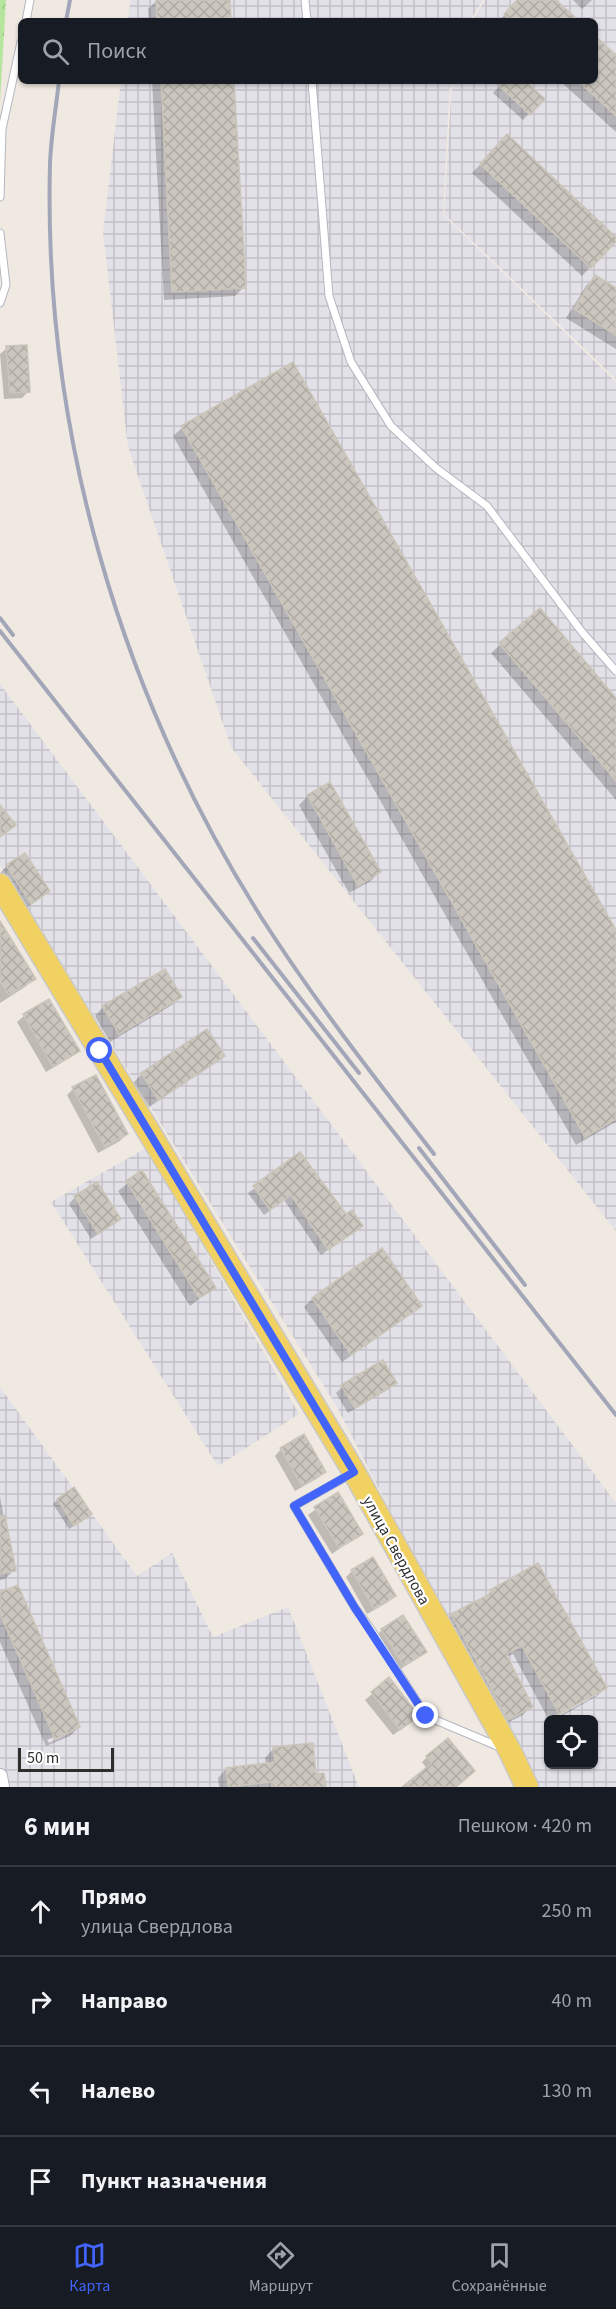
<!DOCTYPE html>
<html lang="ru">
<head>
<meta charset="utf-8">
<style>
  body { margin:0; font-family:"Source Sans 3",sans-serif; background:#20242c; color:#f1f3f6 }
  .controls { position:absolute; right:18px; bottom:18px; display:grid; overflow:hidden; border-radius:9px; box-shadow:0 2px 4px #0004 }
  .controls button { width:54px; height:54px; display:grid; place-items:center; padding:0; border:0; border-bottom:2px solid #363941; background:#171b24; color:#f1f3f6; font:30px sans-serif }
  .scale { position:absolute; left:18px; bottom:15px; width:96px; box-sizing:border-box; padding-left:6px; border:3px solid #2e2e2e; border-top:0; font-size:16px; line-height:21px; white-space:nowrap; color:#2e2e2e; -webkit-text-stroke:4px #fff; paint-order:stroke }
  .stop { position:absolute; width:18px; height:18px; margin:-14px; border:4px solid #4264fb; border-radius:50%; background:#fff }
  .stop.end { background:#4264fb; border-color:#fff; box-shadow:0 2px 6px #0008 }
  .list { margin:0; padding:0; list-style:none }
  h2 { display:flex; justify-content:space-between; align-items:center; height:78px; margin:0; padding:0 24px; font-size:26px }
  h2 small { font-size:20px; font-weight:400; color:#9ea1a6 }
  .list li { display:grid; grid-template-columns:39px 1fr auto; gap:18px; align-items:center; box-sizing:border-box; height:90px; padding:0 24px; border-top:2px solid #363941 }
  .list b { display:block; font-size:22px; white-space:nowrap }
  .list p { margin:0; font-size:20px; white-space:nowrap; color:#9ea1a6 }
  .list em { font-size:20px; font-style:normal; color:#9ea1a6 }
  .icon { flex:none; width:33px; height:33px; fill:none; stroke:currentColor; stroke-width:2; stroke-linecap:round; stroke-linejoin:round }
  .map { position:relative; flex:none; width:616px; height:1787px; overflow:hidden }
  .search { position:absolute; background:#171b24; box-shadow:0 2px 4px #0004; left:18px; right:18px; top:18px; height:66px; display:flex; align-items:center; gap:15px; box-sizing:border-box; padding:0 21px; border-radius:9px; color:#9ea1a6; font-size:22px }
  .sheet { height:438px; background:#171b24 }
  nav { display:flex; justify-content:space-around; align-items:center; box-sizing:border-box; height:84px; border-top:2px solid #363941; background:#171b24; font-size:16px; color:#9ea1a6 }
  nav a { display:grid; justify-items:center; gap:3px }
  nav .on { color:#4264fb }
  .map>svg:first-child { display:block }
  .industrial { fill:url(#industrial-grid); fill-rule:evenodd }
  .forest { fill:url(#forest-crowns) }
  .shadow { fill:#0003; fill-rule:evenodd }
  .building { fill:url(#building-cross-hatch); stroke:#cbc5ba; stroke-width:1.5 }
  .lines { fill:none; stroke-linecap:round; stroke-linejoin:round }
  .service-casing { stroke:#b4b7c1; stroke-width:9 }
  .minor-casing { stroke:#b4b7c1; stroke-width:16 }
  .primary-casing { stroke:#c9c9c9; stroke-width:25 }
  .service { stroke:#fff; stroke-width:7 }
  .minor { stroke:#fff; stroke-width:14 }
  .primary { stroke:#f2d163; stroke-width:22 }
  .rail { stroke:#a3a6b8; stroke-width:4 }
  .route { stroke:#4264fb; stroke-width:8 }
  .labels { text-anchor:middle; stroke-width:4.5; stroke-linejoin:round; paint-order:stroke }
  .street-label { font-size:16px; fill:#2e2e2e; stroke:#fff }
</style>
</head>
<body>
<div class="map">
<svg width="616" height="1787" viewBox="0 0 616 1787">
  <defs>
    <pattern id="industrial-grid" width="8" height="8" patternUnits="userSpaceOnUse" patternTransform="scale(1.5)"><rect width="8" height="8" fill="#e3e1e8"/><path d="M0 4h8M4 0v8" fill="none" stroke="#c3c1c7"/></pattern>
    <pattern id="forest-crowns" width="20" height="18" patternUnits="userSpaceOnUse" patternTransform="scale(1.5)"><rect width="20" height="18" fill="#b6e59e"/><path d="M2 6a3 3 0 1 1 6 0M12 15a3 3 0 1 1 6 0" fill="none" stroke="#9dc588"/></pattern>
    <pattern id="building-cross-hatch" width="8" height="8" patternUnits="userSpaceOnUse" patternTransform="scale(1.5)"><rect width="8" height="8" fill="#cbc7bf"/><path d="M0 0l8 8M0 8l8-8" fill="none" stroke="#afaba4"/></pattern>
  </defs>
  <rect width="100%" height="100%" fill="#efe9e1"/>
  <!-- industrial -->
  <g class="industrial">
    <path d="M130,0H483L470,21H128Z"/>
    <path d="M485,0H616V379L444,214L452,81H595V21H472Z"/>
    <path d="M121,81H450L443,215L616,382V1231L231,747L128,447L103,232Z"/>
    <path d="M0,684L616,1503V1787H532L337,1407L0,865ZM548,1720H594V1764H548Z"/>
    <path d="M146,1148L299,1414L218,1466L51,1202Z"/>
    <path d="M0,1387L137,1576L172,1553L213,1637L288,1607L359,1787H3L0,1768Z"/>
  </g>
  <!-- forest -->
  <path class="forest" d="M0,0H6L0,102Z"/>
  <!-- shadow -->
  <g class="shadow">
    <path d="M157,0H228L229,21H149L148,9Z"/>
    <path d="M518,0H554L577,21H499Z"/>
    <path d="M573,0H592L582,9Z"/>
    <path d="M595,38L616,57V132L560,81H595Z"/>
    <path d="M152,81H233L244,287L235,296L164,300Z"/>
    <path d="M504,81H523L543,99L523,120L493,93Z"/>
    <path d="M507,137L616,239L582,276L472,173Z"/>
    <path d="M595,277L616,290V349L566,318L586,286Z"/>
    <path d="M7,348L29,391L22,398L4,399L0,354Z"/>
    <path d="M293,364L616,933V1122L576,1145L173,436L182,428Z"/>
    <path d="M540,610L616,700V800L491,653Z"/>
    <path d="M330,784L379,872L371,881L349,893L299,805L308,796Z"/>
    <path d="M7,866L48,891L25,909L1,872Z"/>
    <path d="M0,924L34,979L25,987L0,1003Z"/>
    <path d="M180,996L172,1005L110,1042L95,1016L103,1007Z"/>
    <path d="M49,1001L78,1051L71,1057L46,1072L17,1022L24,1016Z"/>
    <path d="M207,1031L223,1056L214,1064L149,1107L133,1083L142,1074Z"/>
    <path d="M73,1089L126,1134L120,1141L98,1153L67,1095Z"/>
    <path d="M300,1154L345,1217L361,1225L321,1255L284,1200L264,1215L248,1193Z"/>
    <path d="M142,1172L214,1287L190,1306L118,1191Z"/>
    <path d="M75,1197L119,1219L91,1239L69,1204Z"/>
    <path d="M312,1299L420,1305L411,1314L342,1362L304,1307Z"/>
    <path d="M395,1382L389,1389L348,1413L336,1393L342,1387Z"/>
    <path d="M281,1449L324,1471L318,1478L295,1491L275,1456Z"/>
    <path d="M337,1494L361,1533L332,1554L308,1515Z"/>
    <path d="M0,1497L14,1570L5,1579L0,1580Z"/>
    <path d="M57,1500L86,1518L69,1529L53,1504Z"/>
    <path d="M352,1571L394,1596L388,1602L367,1614L346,1577Z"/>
    <path d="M491,1591L605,1688L597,1696L555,1720H549L513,1654L506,1657L531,1706L523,1715L499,1727L444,1624L452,1615L483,1599ZM597,1692V1695L553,1719L552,1717Z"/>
    <path d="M0,1594L79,1727L70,1736L46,1746L0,1642ZM70,1730V1733L49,1743L47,1740Z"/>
    <path d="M382,1630L425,1652L398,1671L375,1637Z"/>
    <path d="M389,1680L411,1722L393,1735L365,1700Z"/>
    <path d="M273,1749L315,1776L324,1787H219L218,1778L226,1769L266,1764L265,1758Z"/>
    <path d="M427,1757L455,1787H404L427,1769L422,1762Z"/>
  </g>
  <!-- building -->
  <g class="building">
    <path d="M156,0H230L231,21H157Z"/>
    <path d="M517,0H556L579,21H511L504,14Z"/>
    <path d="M595,36L616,55V116L578,81H595Z"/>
    <path d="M161,81H234L246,288L172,292Z"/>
    <path d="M494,81H525L545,99L530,115Z"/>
    <path d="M507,134L616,237V242L591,268L480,164Z"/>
    <path d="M595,275L616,288V335L574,309Z"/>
    <path d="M27,345L30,392L10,393L6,346Z"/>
    <path d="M293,362L616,930V1119L585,1137L181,426Z"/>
    <path d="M540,608L616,698V781L499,643Z"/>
    <path d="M330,782L381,872L358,886L307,795Z"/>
    <path d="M0,805L16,825L0,837Z"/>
    <path d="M25,853L50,891L31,904L6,865Z"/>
    <path d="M0,921L36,979L9,995L0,981Z"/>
    <path d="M165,969L182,997L119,1034L102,1006Z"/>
    <path d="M49,999L80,1051L53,1067L23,1014Z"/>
    <path d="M207,1029L225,1056L158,1100L141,1073Z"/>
    <path d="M96,1075L128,1134L105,1147L72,1087Z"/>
    <path d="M300,1152L346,1214L352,1210L363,1226L328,1250L291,1195L270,1210L253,1186Z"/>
    <path d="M142,1170L216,1288L199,1298L126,1181Z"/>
    <path d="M97,1182L121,1219L98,1234L74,1196Z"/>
    <path d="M382,1248L422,1306L351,1355L312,1298Z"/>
    <path d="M383,1360L397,1383L355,1408L341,1385Z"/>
    <path d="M304,1434L326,1472L302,1486L280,1448Z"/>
    <path d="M74,1487L92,1514L74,1526L57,1499Z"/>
    <path d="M338,1492L363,1534L339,1548L314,1507Z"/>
    <path d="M0,1516H5L16,1571L0,1574Z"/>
    <path d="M373,1557L396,1596L374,1609L351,1570Z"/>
    <path d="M538,1563L607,1688L559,1714L522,1646L506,1654L533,1707L508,1720L451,1614L492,1593L490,1590Z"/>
    <path d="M18,1585L80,1727L55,1739L0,1614V1592Z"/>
    <path d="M403,1615L427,1652L404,1666L381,1629Z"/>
    <path d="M389,1677L419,1716L400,1730L371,1692Z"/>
    <path d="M448,1738L475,1771L456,1787H402L432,1763L426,1756Z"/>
    <path d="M313,1743L316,1774L324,1773L326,1787H272V1782L228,1787L226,1768L275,1762L273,1747Z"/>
  </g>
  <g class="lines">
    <!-- service casing -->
    <g class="service-casing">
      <g id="service">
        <path d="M305,0L307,21"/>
        <path d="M26,21L30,0"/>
        <path d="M312,81L329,296L351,362L391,426L436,468L487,506L582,632L616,671"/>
        <path d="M0,197L2,129L21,42"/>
        <path d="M0,233L6,285L0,303"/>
        <path d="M351,1474L294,1506L355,1608L370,1628L426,1716L502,1748"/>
      </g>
    </g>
    <!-- minor casing -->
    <g class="minor-casing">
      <path id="minor" d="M0,1776L2,1787"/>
    </g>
    <!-- primary casing -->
    <g class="primary-casing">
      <path id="primary" d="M0,885L354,1472L510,1751L527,1787"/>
    </g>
    <!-- service -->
    <use href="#service" class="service"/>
    <!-- minor -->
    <use href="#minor" class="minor"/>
    <!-- primary -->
    <use href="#primary" class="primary"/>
    <!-- rail -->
    <g class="rail">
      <path d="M66,21L70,0"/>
      <path d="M59,81C56,108 51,136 50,163C43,429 119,692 261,917C314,1000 374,1077 434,1154"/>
      <path d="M0,618L13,635"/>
      <path d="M0,631L616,1415"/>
      <path d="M253,938L359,1073"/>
      <path d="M419,1148L525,1285"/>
    </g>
  </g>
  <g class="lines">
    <!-- route -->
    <path class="route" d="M100,1051L354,1472L294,1506L355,1608L426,1716"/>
  </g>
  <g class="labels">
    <!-- street labels -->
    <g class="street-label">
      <text transform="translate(397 1550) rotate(61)" y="6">улица Свердлова</text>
    </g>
  </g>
</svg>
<div class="controls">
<button><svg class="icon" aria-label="locate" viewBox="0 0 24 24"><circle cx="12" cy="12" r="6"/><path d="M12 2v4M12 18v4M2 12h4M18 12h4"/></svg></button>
</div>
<div class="scale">50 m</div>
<div class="stop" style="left:100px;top:1051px"></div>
<div class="stop end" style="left:426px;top:1716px"></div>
<div class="search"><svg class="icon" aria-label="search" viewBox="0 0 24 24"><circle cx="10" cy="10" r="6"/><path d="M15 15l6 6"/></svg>Поиск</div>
</div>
<section class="sheet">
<h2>6 мин<small>Пешком · 420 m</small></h2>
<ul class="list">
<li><svg class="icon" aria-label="ahead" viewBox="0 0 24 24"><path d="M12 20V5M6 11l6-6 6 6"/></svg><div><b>Прямо</b><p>улица Свердлова</p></div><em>250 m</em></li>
<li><svg class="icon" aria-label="right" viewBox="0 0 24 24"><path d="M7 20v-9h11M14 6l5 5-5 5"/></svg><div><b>Направо</b></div><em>40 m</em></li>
<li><svg class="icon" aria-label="left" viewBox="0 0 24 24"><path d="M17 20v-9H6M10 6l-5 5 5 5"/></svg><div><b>Налево</b></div><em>130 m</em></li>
<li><svg class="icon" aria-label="arrive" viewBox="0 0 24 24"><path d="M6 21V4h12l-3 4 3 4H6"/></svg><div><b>Пункт назначения</b></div></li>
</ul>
</section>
<nav>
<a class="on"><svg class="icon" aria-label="map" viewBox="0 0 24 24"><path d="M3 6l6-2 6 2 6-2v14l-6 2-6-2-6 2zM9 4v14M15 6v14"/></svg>Карта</a>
<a><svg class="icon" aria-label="directions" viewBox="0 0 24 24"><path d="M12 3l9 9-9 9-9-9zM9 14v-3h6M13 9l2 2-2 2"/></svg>Маршрут</a>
<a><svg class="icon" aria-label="saved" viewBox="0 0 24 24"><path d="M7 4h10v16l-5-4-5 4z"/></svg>Сохранённые</a>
</nav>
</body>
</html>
